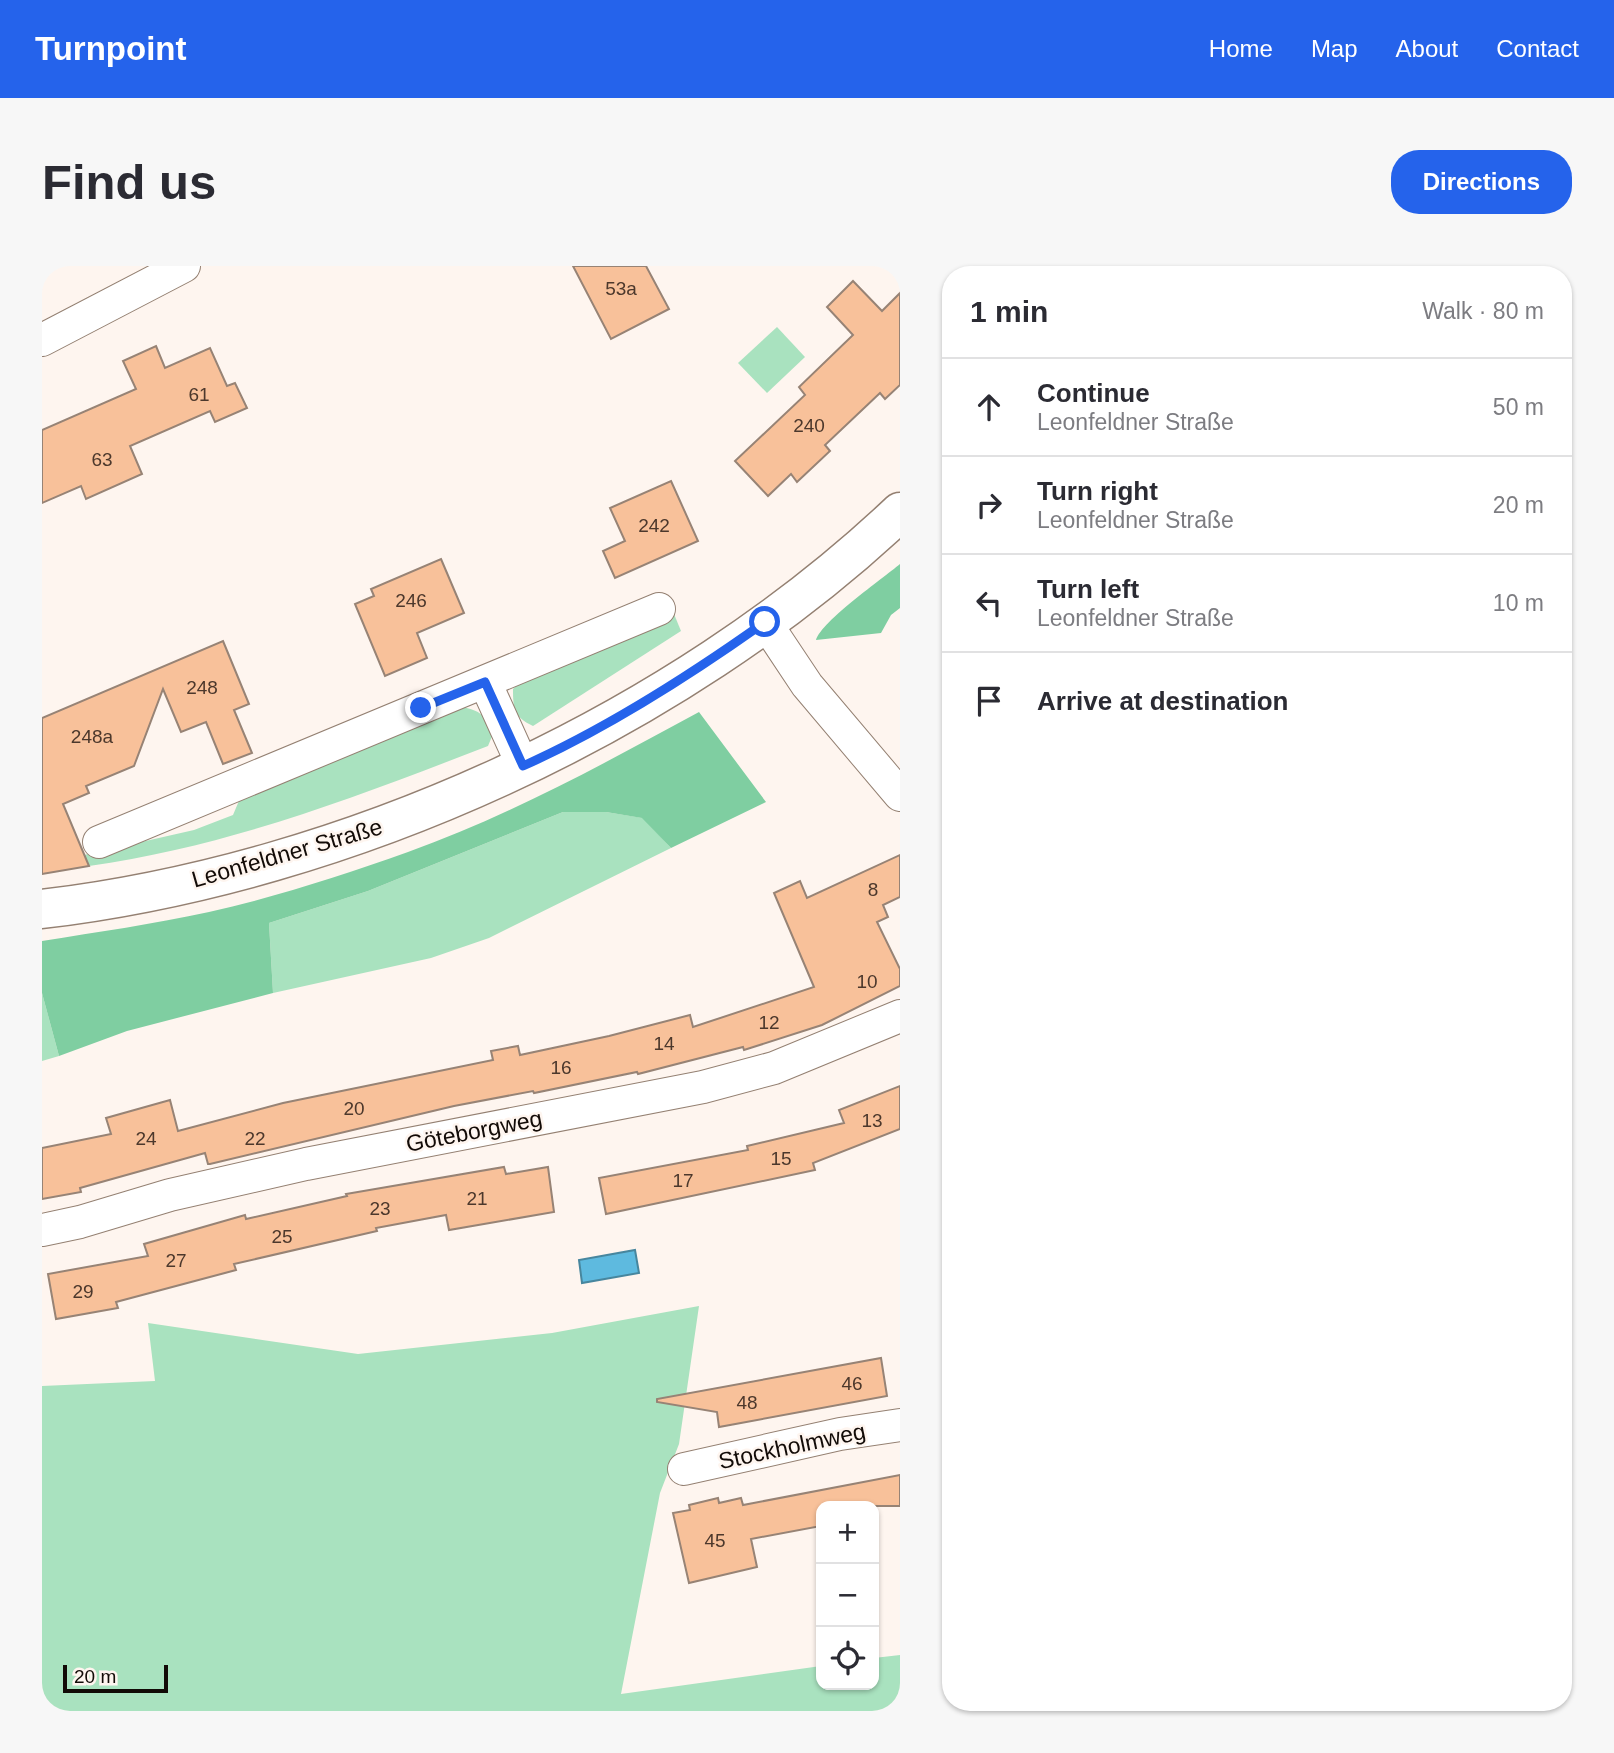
<!DOCTYPE html>
<html lang="en">
<head>
<meta charset="utf-8">
<style>
  body { margin:0; font-family:Arial,sans-serif; background:#f7f7f7; color:#2b2b33 }
  .controls { position:absolute; right:21px; bottom:21px; display:grid; overflow:hidden; border-radius:14px; box-shadow:0 2px 5px #0004 }
  .controls button { width:63px; height:63px; display:grid; place-items:center; padding:0; border:0; border-bottom:2px solid #e1e1e2; background:#fff; color:#2b2b33; font:35px sans-serif }
  .scale { position:absolute; left:21px; bottom:18px; width:105px; box-sizing:border-box; padding-left:7px; border:4px solid #120b07; border-top:0; font-size:19px; line-height:24px; white-space:nowrap; color:#120b07; -webkit-text-stroke:5px #fef5ef; paint-order:stroke }
  .stop { position:absolute; width:21px; height:21px; margin:-16px; border:5px solid #2563eb; border-radius:50%; background:#fff }
  .stop.end { background:#2563eb; border-color:#fff; box-shadow:0 2px 7px #0008 }
  .list { margin:0; padding:0; list-style:none }
  h2 { display:flex; justify-content:space-between; align-items:center; height:91px; margin:0; padding:0 28px; font-size:30px }
  h2 small { font-size:23px; font-weight:400; color:#7c7c81 }
  .list li { display:grid; grid-template-columns:46px 1fr auto; gap:21px; align-items:center; box-sizing:border-box; height:98px; padding:0 28px; border-top:2px solid #e1e1e2 }
  .list b { display:block; font-size:26px; white-space:nowrap }
  .list p { margin:0; font-size:23px; white-space:nowrap; color:#7c7c81 }
  .list em { font-size:23px; font-style:normal; color:#7c7c81 }
  .icon { flex:none; width:38px; height:38px; fill:none; stroke:currentColor; stroke-width:2; stroke-linecap:round; stroke-linejoin:round }
  .map { position:relative; flex:none; width:858px; height:1445px; overflow:hidden; border-radius:28px }
  header { display:flex; align-items:center; gap:42px; box-sizing:border-box; height:98px; padding:0 35px; background:#2563eb; color:#fff }
  header strong { font-size:33px }
  nav { display:flex; gap:38px; margin-inline-start:auto; font-size:24px }
  .intro { display:flex; align-items:center; justify-content:space-between; box-sizing:border-box; height:168px; padding:0 42px }
  h1 { margin:0; font-size:49px }
  .button { padding:18px 32px; border-radius:28px; background:#2563eb; color:#fff; font-size:24px; font-weight:700 }
  main { display:flex; gap:42px; padding:0 42px }
  aside { flex:1; background:#fff; border-radius:28px; box-shadow:0 2px 5px #0004 }
  .map>svg:first-child { display:block }
  .green { fill:#a9e2bf }
  .forest { fill:#7fcea1 }
  .water { fill:#5ebadf; stroke:#47869e; stroke-width:2 }
  .building { fill:#f8c19a; stroke:#978375; stroke-width:2 }
  .lines { fill:none; stroke-linecap:round; stroke-linejoin:round }
  .minor-casing { stroke:#948072; stroke-width:34 }
  .primary-casing { stroke:#948072; stroke-width:41 }
  .minor { stroke:#fff; stroke-width:32 }
  .primary { stroke:#fff; stroke-width:38 }
  .route { stroke:#2563eb; stroke-width:9 }
  .labels { text-anchor:middle; stroke-width:5; stroke-linejoin:round; paint-order:stroke }
  .number-label { font-size:19px; fill:#4c382c }
  .street-label { font-size:23px; fill:#120b07; stroke:#fef5ef }
</style>
</head>
<body>
<header>
<strong>Turnpoint</strong>
<nav><a>Home</a><a>Map</a><a>About</a><a>Contact</a></nav>
</header>
<div class="intro"><h1>Find us</h1><a class="button">Directions</a></div>
<main>
<div class="map">
<svg width="858" height="1445" viewBox="0 0 858 1445">
  <rect width="100%" height="100%" fill="#fef5ef"/>
  <!-- green -->
  <g class="green">
    <path d="M735,61L763,91L725,127L696,97Z"/>
    <path d="M632,348L639,365L491,460C472,451 471,443 471,423L487,407Z"/>
    <path d="M419,441C438,444 445,450 451,468L446,480C314,531 188,580 47,600L42,589L152,564L191,549L199,530Z"/>
    <path d="M521,546H564L601,552L629,582L447,672L389,692L231,727L227,657L326,625Z"/>
    <path d="M0,727L17,790L0,795Z"/>
    <path d="M657,1040L637,1178L618,1227L579,1428L779,1400V1419H832V1392L858,1389V1445H0V1120L113,1115L106,1057L316,1088L510,1067Z"/>
  </g>
  <!-- forest -->
  <g class="forest">
    <path d="M858,298V342L849,349L839,367L774,374C780,355 840,313 858,298Z"/>
    <path d="M657,446L724,536L629,582L600,552L564,546H521L326,625L227,657L231,727L85,765L17,790L0,727V675C56,666 112,658 167,646C234,631 301,609 366,586C467,550 563,497 657,446Z"/>
  </g>
  <!-- water -->
  <path class="water" d="M593,984L597,1007L540,1017L537,994Z"/>
  <!-- building -->
  <g class="building">
    <path d="M531,0H604L627,43L569,73Z"/>
    <path d="M811,15L840,45L858,27V119L843,133L838,127L783,179L788,185L755,216L749,208L726,230L693,195L763,129L757,121L811,69L785,41Z"/>
    <path d="M114,80L123,102L168,82L185,120L193,117L205,142L173,156L168,145L88,180L100,208L44,233L39,220L0,237V164L94,123L81,95Z"/>
    <path d="M629,215L656,275L573,312L561,285L583,275L568,242Z"/>
    <path d="M399,293L422,347L375,367L385,392L343,410L313,338L332,330L329,323Z"/>
    <path d="M181,375L207,438L192,444L210,487L181,498L164,456L139,466L121,423L92,500L44,520L47,527L21,538L47,600L0,608V452Z"/>
    <path d="M858,589V631L841,639L846,651L835,656L858,703V720L780,759L702,784L701,781L596,808L595,806L492,827L491,825L412,840L168,898H166L163,887L38,922L39,926L0,933V882L69,868L64,852L128,834L136,865L241,837L451,794L449,785L476,780L478,789L567,770L648,749L651,761L772,721L732,627L758,615L765,632Z"/>
    <path d="M858,820V863L771,897L773,904L564,948L557,912L706,884L705,880L802,857L797,844Z"/>
    <path d="M462,901L464,908L506,901L512,946L407,964L404,949L334,962L335,965L192,998L194,1004L74,1036L76,1042L14,1053L6,1008L106,990L102,978L203,949L204,953L305,930L304,928Z"/>
    <path d="M839,1092L845,1130L677,1161L675,1146L615,1136V1133Z"/>
    <path d="M858,1209V1240H779V1260L709,1273L715,1301L647,1317L631,1247L648,1244L647,1239L676,1232L677,1237L699,1232L701,1239Z"/>
  </g>
  <g class="lines">
    <!-- minor casing -->
    <g class="minor-casing">
      <g id="minor">
        <path d="M0,74L142,0"/>
        <path d="M723,356L765,419L858,529"/>
        <path d="M443,416L481,500"/>
        <path d="M57,576L617,343"/>
        <path d="M0,964L38,956L128,929L264,898L661,821L732,802L858,750"/>
        <path d="M642,1203L798,1168L858,1159"/>
      </g>
    </g>
    <!-- primary casing -->
    <g class="primary-casing">
      <path id="primary" d="M0,643C305,607 634,458 858,246"/>
    </g>
    <!-- minor -->
    <use href="#minor" class="minor"/>
    <!-- primary -->
    <use href="#primary" class="primary"/>
  </g>
  <g class="lines">
    <!-- route -->
    <path class="route" d="M379,442L443,416L481,500C566,462 647,410 723,356"/>
  </g>
  <g class="labels">
    <!-- number labels -->
    <g class="number-label">
      <text x="579" y="29">53a</text>
      <text x="157" y="135">61</text>
      <text x="767" y="166">240</text>
      <text x="60" y="200">63</text>
      <text x="612" y="266">242</text>
      <text x="369" y="341">246</text>
      <text x="160" y="428">248</text>
      <text x="50" y="477">248a</text>
      <text x="831" y="630">8</text>
      <text x="825" y="722">10</text>
      <text x="727" y="763">12</text>
      <text x="622" y="784">14</text>
      <text x="519" y="808">16</text>
      <text x="312" y="849">20</text>
      <text x="830" y="861">13</text>
      <text x="104" y="879">24</text>
      <text x="213" y="879">22</text>
      <text x="739" y="899">15</text>
      <text x="641" y="921">17</text>
      <text x="435" y="939">21</text>
      <text x="338" y="949">23</text>
      <text x="240" y="977">25</text>
      <text x="134" y="1001">27</text>
      <text x="41" y="1032">29</text>
      <text x="810" y="1124">46</text>
      <text x="705" y="1143">48</text>
      <text x="673" y="1281">45</text>
    </g>
    <!-- street labels -->
    <g class="street-label">
      <text transform="translate(245 587) rotate(-16)" y="8">Leonfeldner Straße</text>
      <text transform="translate(432 865) rotate(-11)" y="8">Göteborgweg</text>
      <text transform="translate(750 1180) rotate(-12)" y="8">Stockholmweg</text>
    </g>
  </g>
</svg>
<div class="controls">
<button>+</button>
<button>−</button>
<button><svg class="icon" aria-label="locate" viewBox="0 0 24 24"><circle cx="12" cy="12" r="6"/><path d="M12 2v4M12 18v4M2 12h4M18 12h4"/></svg></button>
</div>
<div class="scale">20 m</div>
<div class="stop" style="left:723px;top:356px"></div>
<div class="stop end" style="left:379px;top:442px"></div>
</div>
<aside>
<h2>1 min<small>Walk · 80 m</small></h2>
<ul class="list">
<li><svg class="icon" aria-label="ahead" viewBox="0 0 24 24"><path d="M12 20V5M6 11l6-6 6 6"/></svg><div><b>Continue</b><p>Leonfeldner Straße</p></div><em>50 m</em></li>
<li><svg class="icon" aria-label="right" viewBox="0 0 24 24"><path d="M7 20v-9h11M14 6l5 5-5 5"/></svg><div><b>Turn right</b><p>Leonfeldner Straße</p></div><em>20 m</em></li>
<li><svg class="icon" aria-label="left" viewBox="0 0 24 24"><path d="M17 20v-9H6M10 6l-5 5 5 5"/></svg><div><b>Turn left</b><p>Leonfeldner Straße</p></div><em>10 m</em></li>
<li><svg class="icon" aria-label="arrive" viewBox="0 0 24 24"><path d="M6 21V4h12l-3 4 3 4H6"/></svg><div><b>Arrive at destination</b></div></li>
</ul>
</aside>
</main>
</body>
</html>
